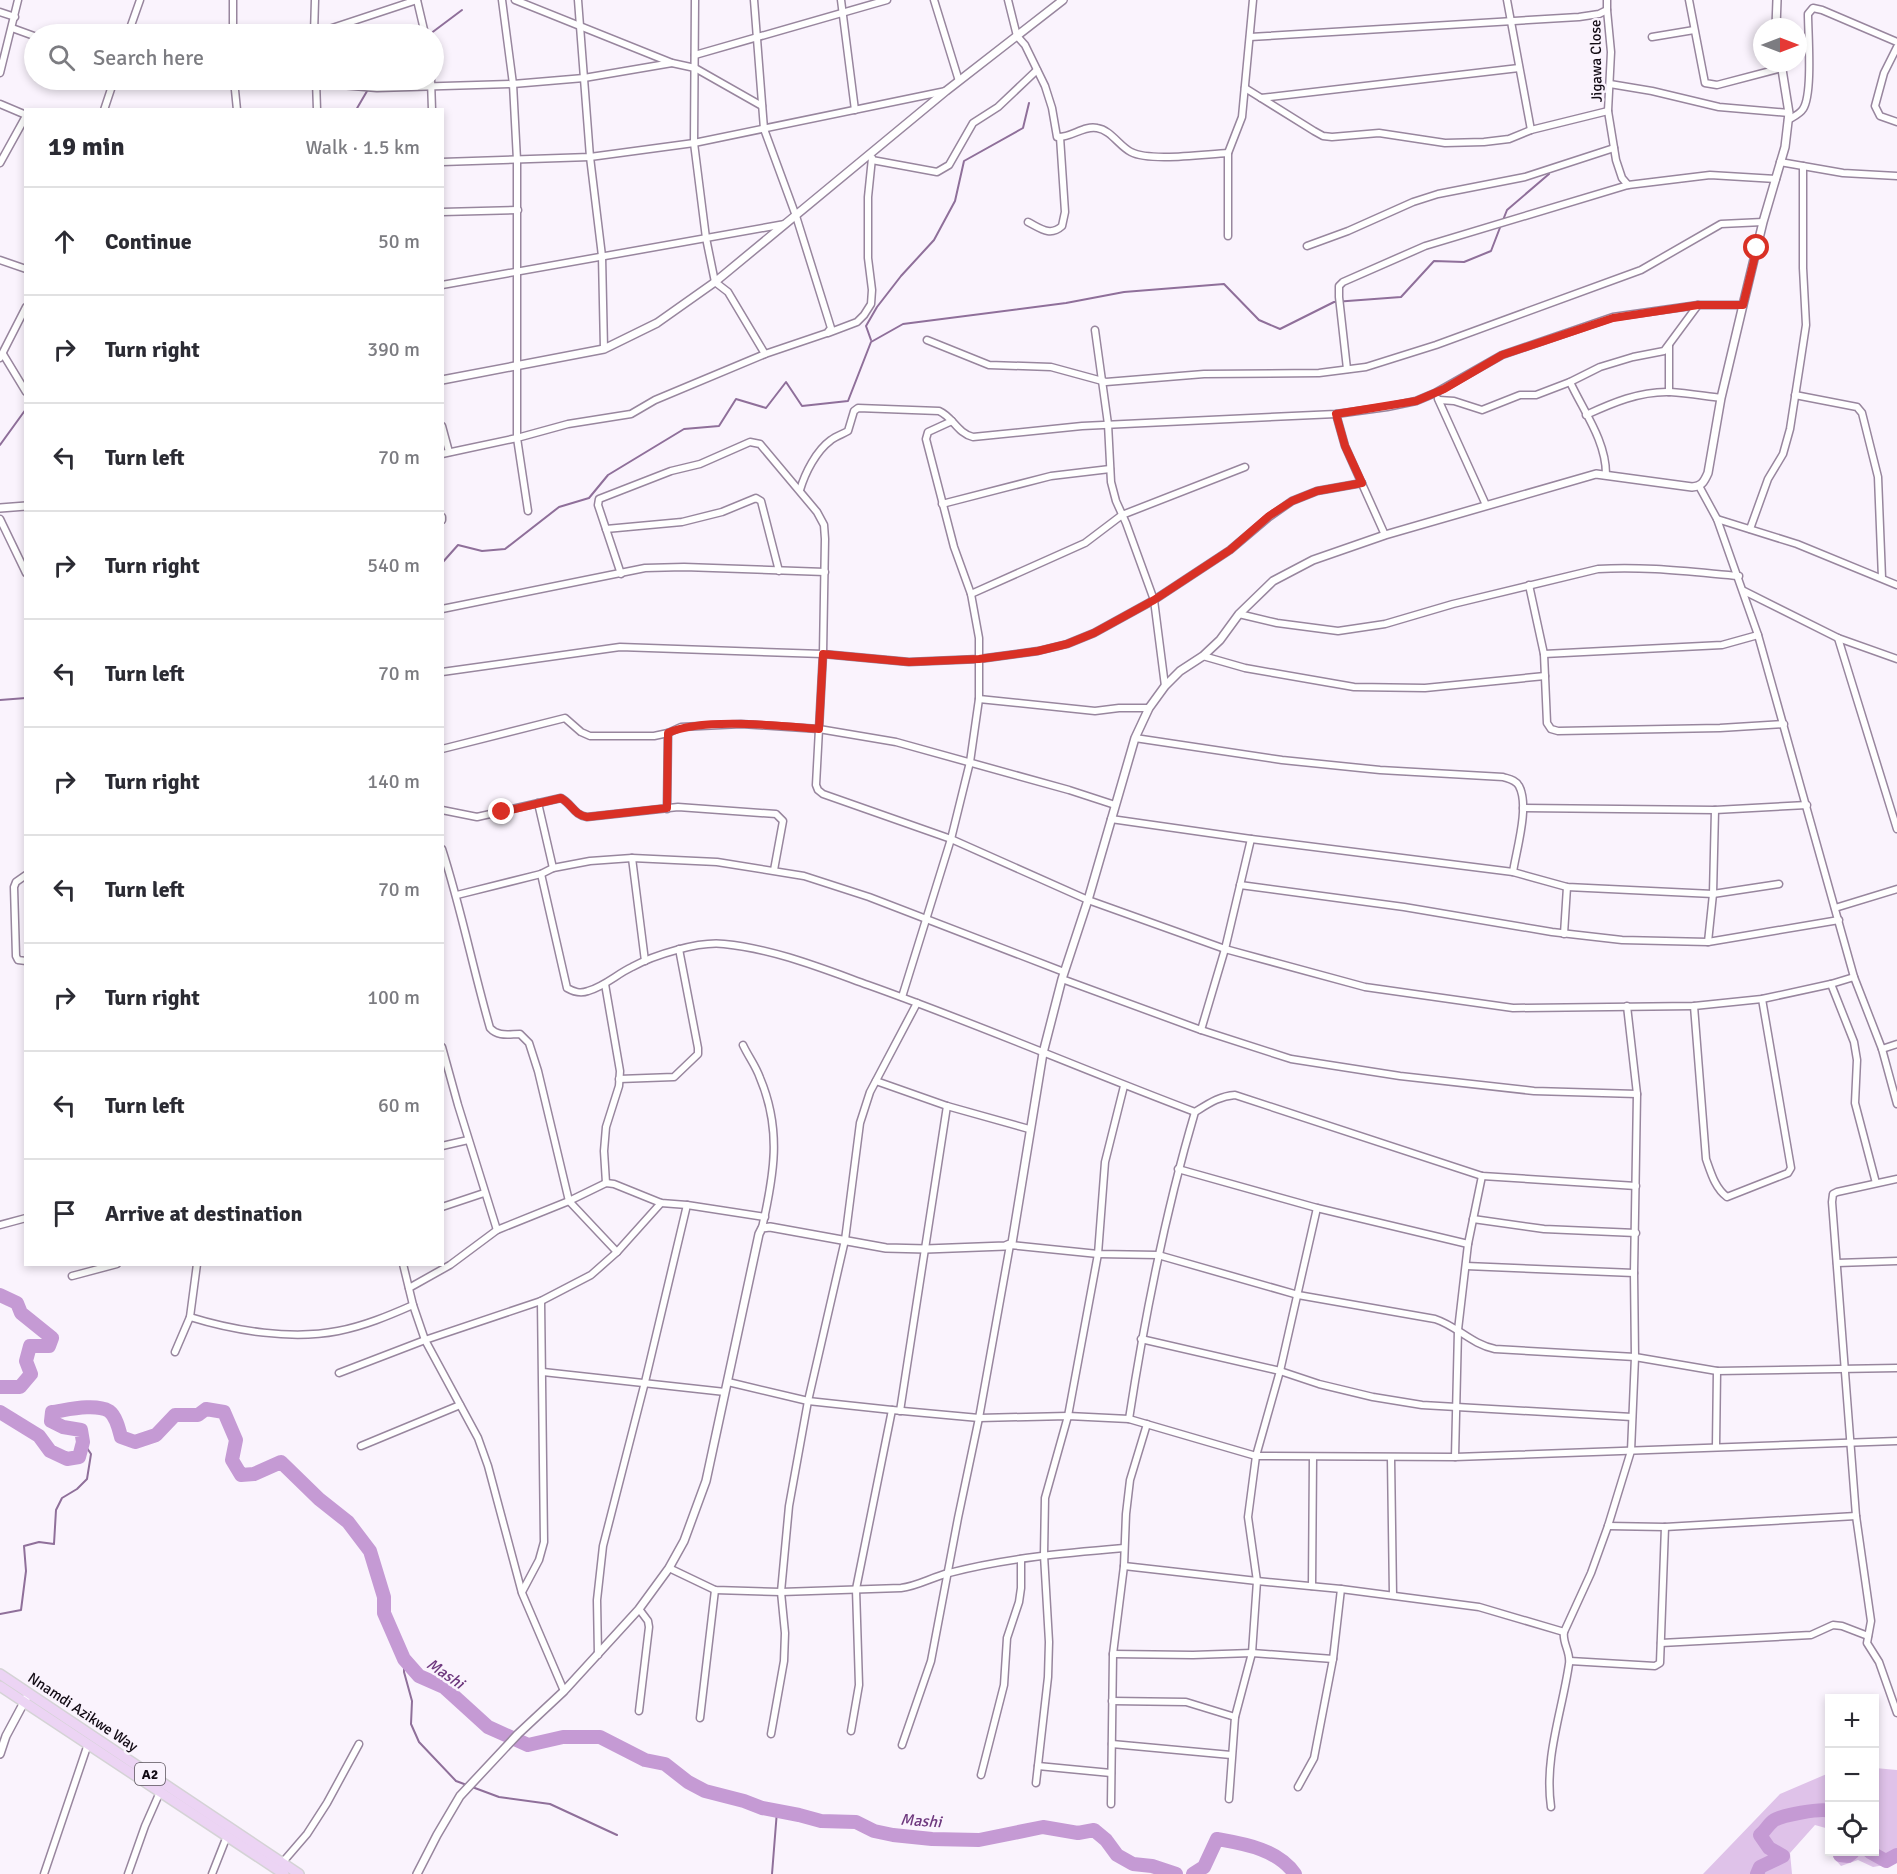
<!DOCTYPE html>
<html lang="en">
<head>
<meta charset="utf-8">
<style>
  body { margin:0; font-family:Signika,sans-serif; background:#f2f2f3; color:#2b2b33 }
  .controls { position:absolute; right:18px; bottom:18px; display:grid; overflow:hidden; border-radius:0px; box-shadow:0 3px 9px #0003 }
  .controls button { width:54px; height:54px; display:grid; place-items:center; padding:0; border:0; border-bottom:2px solid #e1e1e2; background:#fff; color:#2b2b33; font:30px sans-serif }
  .compass { position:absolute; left:1753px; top:18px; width:54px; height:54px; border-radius:50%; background:#fff; box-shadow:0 3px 9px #0003; rotate:90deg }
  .stop { position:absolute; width:18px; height:18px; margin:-14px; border:4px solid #d93025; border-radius:50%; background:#fff }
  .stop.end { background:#d93025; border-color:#fff; box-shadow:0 2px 6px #0008 }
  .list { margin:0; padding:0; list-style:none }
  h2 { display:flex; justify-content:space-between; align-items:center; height:78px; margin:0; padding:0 24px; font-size:26px }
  h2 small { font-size:20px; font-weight:400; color:#7c7c81 }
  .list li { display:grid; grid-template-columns:39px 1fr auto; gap:18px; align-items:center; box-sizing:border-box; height:108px; padding:0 24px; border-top:2px solid #e1e1e2 }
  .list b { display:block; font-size:22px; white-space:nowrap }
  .list em { font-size:20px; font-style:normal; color:#7c7c81 }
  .icon { flex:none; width:33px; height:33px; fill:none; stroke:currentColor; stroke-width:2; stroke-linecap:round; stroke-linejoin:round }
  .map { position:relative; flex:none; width:1897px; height:1874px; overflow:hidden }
  .search { position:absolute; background:#fff; box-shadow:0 3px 9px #0003; left:24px; top:24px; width:420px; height:66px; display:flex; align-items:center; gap:15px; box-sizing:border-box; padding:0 21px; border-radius:33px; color:#7c7c81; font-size:22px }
  .panel { position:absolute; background:#fff; box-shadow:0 3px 9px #0003; left:24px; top:108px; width:420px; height:1158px; border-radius:0px }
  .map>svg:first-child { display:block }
  .green { fill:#dfc2e9 }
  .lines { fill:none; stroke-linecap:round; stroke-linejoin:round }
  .stream { stroke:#8f6f9a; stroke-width:2 }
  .river { stroke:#c59ad4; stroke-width:14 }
  .minor-casing { stroke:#98869e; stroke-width:9 }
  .tertiary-casing { stroke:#98869e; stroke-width:10 }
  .trunk-casing { stroke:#d4d3d5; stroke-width:12 }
  .minor { stroke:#fff; stroke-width:6 }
  .tertiary { stroke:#fff; stroke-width:7 }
  .trunk { stroke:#ecd4f4; stroke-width:9 }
  .route { stroke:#d93025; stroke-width:8 }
  .labels { text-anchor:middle; stroke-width:5; stroke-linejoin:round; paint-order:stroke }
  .shield { fill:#faf3fd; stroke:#58515a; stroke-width:1.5 }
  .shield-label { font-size:14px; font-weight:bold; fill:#120b14 }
  .street-label { font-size:15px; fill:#120b14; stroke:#faf3fd }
  .water-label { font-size:16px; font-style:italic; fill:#6e387e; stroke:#faf3fd }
</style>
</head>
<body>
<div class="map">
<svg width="1897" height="1874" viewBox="0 0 1897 1874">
  <rect width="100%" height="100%" fill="#faf3fd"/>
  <!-- green -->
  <g class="green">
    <path d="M1875,1768L1897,1770V1863L1873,1867L1858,1860L1841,1866L1833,1857V1852H1874Z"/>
    <path d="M1829,1773V1829L1815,1825L1790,1853L1792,1874H1703L1780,1794Z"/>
  </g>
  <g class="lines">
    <!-- stream -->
    <g class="stream">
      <path d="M430,34L462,10"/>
      <path d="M356,110L370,86L377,80"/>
      <path d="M1503,220L1507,210L1549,174"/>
      <path d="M871,340L866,326L877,307L901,276L934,240L955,201L964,161L1023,128L1029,103"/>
      <path d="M0,445L26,409"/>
      <path d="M442,563L458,545L482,551L505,549L559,507L589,498L608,475L684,429L719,426L736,399L766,408L786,382L802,406L848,401L871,342L903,324L1066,303L1124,292L1224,284L1259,320L1280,329L1334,302L1401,297L1434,261L1464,262L1491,251L1501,225"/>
      <path d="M0,700L26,698"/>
      <path d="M0,1614L21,1610L26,1571L24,1546L39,1542L54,1544L56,1510L62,1498L77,1489L87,1479L91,1454L83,1442"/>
      <path d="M404,1659V1672L412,1701L411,1724L419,1742L456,1781L499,1797L550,1804L617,1835"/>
      <path d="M772,1874L777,1811"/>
    </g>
    <!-- river -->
    <g class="river">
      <path d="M0,1295L17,1303L21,1313L52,1338L49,1346H30L26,1361L31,1374L20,1387H0"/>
      <path d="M0,1412L39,1436L50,1451L67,1459L79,1457L83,1442L81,1430L63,1427L51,1421L52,1412C67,1410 95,1403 109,1411C116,1416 119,1429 121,1437L135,1442L156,1435L175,1415H198L206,1409L224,1412L236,1440L232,1460L241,1475L254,1474L281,1462L319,1499L348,1522L370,1551L384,1597V1613L404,1659L419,1676L444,1687L488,1727L528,1745L563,1737H600L645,1760L665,1764L688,1782L705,1791L744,1801L762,1808L799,1815L821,1821L856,1822L874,1831L893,1835L932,1839L979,1840L1043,1827L1078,1833L1094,1830L1106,1840L1117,1855L1133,1864L1152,1866L1176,1874"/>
      <path d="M1840,1852V1855L1848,1856L1853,1852"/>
      <path d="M1870,1852L1886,1861L1897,1855"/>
      <path d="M1193,1874L1204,1867L1217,1839C1245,1844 1277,1849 1295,1874"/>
      <path d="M1757,1874L1760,1867L1783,1856L1769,1848L1760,1835C1765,1831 1768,1825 1773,1821C1781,1815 1821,1808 1830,1811"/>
    </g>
    <!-- minor casing -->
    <g class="minor-casing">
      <g id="minor">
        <path d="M233,0V34"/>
        <path d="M417,0L425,34"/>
        <path d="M515,0L672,63L695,68L762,106"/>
        <path d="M578,0L590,157L602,256L604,349"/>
        <path d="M695,0L694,143L706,238L715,282L728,292L765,354"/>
        <path d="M841,0L855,110"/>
        <path d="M934,0L959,81"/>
        <path d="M1008,0L1017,36L1025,45L1045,86L1052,108L1057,137C1071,138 1084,125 1097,128C1111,130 1119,146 1131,152C1150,162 1205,154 1228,153"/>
        <path d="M1507,0L1531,130"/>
        <path d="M1689,0L1705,83L1717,85L1782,68"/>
        <path d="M1607,10L1611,52L1608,111L1616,160L1622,178L1628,185"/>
        <path d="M0,12L15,17"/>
        <path d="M12,28L34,36"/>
        <path d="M128,34L140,0"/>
        <path d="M314,34L417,0"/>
        <path d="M314,34L315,0"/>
        <path d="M1250,37L1579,17L1599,14L1607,10V0"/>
        <path d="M1652,37L1694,30"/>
        <path d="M1897,47L1884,73L1875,106L1880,116L1897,122"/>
        <path d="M695,55L887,0"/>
        <path d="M0,73L18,0"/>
        <path d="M190,80L234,83H316L377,88L513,84L584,78L672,63"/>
        <path d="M234,80L237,110"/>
        <path d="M316,80L317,110"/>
        <path d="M431,80L432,110"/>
        <path d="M1610,84L1652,91L1719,107L1789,113"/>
        <path d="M1245,88L1314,131L1323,136L1332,137L1379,133L1445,143L1484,142L1509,139L1531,130L1608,111"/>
        <path d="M1261,98L1519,68"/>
        <path d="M0,104L26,115"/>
        <path d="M104,110L114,80"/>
        <path d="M1788,120C1793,117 1800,114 1803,109C1813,94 1808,34 1808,14L1813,8L1822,10L1897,42"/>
        <path d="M872,160L937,172L949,165L973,123L998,107L1037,70"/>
        <path d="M442,162L590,157L694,143L946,91"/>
        <path d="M1780,162L1843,173L1897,176"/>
        <path d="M0,163L26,116"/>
        <path d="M442,212L518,210"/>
        <path d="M1028,222C1040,228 1050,237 1062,226L1065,212L1060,137"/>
        <path d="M1228,236V153L1242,117L1253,0"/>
        <path d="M1307,246L1348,231L1413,202L1438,194L1525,177L1614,148"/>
        <path d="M0,260L26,269"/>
        <path d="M442,285L785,224"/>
        <path d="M1095,330L1108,424L1111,482L1116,501L1126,523L1154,600L1165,686"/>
        <path d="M828,333L857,322L864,315L871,304L872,290L868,258V197L872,158"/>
        <path d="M927,340L989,365L1051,367L1106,382L1204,374L1319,373L1366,367L1436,345L1641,270L1721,224L1763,222"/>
        <path d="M1669,346V392"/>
        <path d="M3,354L26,392"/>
        <path d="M0,358L26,307"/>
        <path d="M1347,369L1339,297V286L1343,282L1425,246L1628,185L1710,175L1776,179"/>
        <path d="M1570,382C1584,412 1606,441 1606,474"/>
        <path d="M1795,395L1857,407L1862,413L1878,477L1882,578"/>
        <path d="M1438,399L1486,505"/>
        <path d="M1439,400L1454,401L1482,410L1520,395H1536L1570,382L1600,367L1633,357L1664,351L1698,305"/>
        <path d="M1336,414L1345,446L1385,535"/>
        <path d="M1586,415C1612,403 1640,391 1670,392C1687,393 1704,396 1721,398"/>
        <path d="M442,426L449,452"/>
        <path d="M442,454L517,438V160L513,84L502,0"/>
        <path d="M1699,486L1717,519L1758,635L1854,977L1882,1049L1897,1104"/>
        <path d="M800,490C805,473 816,451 831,440C836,436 843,434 848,431L854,411L858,408L939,411C953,417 957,433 973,437L1082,426L1336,414L1387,407L1416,401L1435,393L1502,355L1613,317L1698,305H1743"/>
        <path d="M942,504L1051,476L1110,469"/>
        <path d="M528,511L517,438L568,424L631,414L655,400L765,354L827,333L831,328L796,216L764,129L754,0"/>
        <path d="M442,517V520"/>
        <path d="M0,519L26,573"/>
        <path d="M1717,519L1797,544L1897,585"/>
        <path d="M606,529L682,522L722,512L756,498L761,501L779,571"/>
        <path d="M1750,529L1768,479L1783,454L1790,429L1801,358L1806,325L1803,268V166"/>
        <path d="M621,574L598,505L599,499L671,471L700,464L750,442L760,444L817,512L824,525L825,539L823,654L816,785L818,790L823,794L951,839L1088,900L1225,949L1365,987L1513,1008L1694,1006L1762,999L1831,984L1854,977"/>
        <path d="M1529,585L1544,654L1547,723L1551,729L1558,731L1720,728L1784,724"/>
        <path d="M1744,591L1838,638L1897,659"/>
        <path d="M971,594L1085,543L1122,515L1245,467"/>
        <path d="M442,609L645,568L684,567L825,572"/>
        <path d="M1239,614L1277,623L1338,631L1385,624L1453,604L1598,569C1645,566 1692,572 1739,576"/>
        <path d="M1838,638L1897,829"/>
        <path d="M1544,654L1722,645L1758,635"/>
        <path d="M1203,656L1245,668L1354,687L1425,688L1545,676"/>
        <path d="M442,672L620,647L823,654L909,662L979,659L1038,651L1067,644L1094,633L1154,600L1230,550L1269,517L1292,501L1317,491L1362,483"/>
        <path d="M979,699L1095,711L1119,708H1149"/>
        <path d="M1135,738L1282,760L1380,770L1503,777C1509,779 1516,780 1519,786C1530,806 1516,851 1513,872"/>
        <path d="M442,749L565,718L581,732L590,736H654L668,733L681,727L741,724L819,729L896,742L1069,790L1115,805"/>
        <path d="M538,803L553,868"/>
        <path d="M1523,808L1715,810L1807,805"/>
        <path d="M667,809L668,733"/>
        <path d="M442,810L477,817L561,798C572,804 574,815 587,817L678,807L776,814L783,821L774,870"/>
        <path d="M1111,819L1251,839L1513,872L1567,887L1713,894L1779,884"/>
        <path d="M442,849C461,908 473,969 490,1028C498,1037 509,1034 520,1034L529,1043L538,1071L569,1201L617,1252"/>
        <path d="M632,858L645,961"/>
        <path d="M541,874L567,988C574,992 580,994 588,991C605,986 617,974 632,967C654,955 699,941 724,944C774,949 821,968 868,985C978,1024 1086,1071 1195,1112"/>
        <path d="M26,875L16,882L14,887L16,956L18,960L26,961"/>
        <path d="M1240,885L1404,907L1552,932L1622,940L1708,942L1839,920"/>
        <path d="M457,895L541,874L553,868L590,861L632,858L717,862L804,876L869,897L1064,972"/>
        <path d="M1835,908L1897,889"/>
        <path d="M1564,934L1567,887"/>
        <path d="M1708,942L1713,894L1715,810"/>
        <path d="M1062,979L1201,1030L1291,1059L1400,1076L1534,1091L1637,1094"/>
        <path d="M605,984L620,1071L619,1086L606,1127L604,1151L606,1183"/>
        <path d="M1831,984L1854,1042L1857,1060L1855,1103L1876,1183"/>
        <path d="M902,997L951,839L970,762L979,699V638L971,594L954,547L926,439L928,432L952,421"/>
        <path d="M1694,1006L1706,1159C1711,1173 1715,1188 1727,1197L1788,1173L1791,1168L1762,999"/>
        <path d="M1201,1030L1225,949L1251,839"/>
        <path d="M743,1045C748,1056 756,1066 760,1078C782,1130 774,1175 762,1228"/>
        <path d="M442,1047L458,1105L497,1230"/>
        <path d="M1882,1049L1897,1044"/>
        <path d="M619,1079L674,1077L698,1054V1048L679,949"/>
        <path d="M876,1081L947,1106L1029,1129"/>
        <path d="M442,1146L468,1140"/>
        <path d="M1178,1169L1317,1208L1468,1244"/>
        <path d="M1897,1179L1837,1192L1833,1194L1832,1202L1856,1516L1871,1621L1867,1643L1879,1662L1897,1713"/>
        <path d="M442,1207L484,1193"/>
        <path d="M1473,1219L1544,1229L1636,1233"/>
        <path d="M0,1225L26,1218"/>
        <path d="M1837,1263L1897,1261"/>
        <path d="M403,1264L413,1305L425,1340L478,1438L488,1466L522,1593L564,1691"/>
        <path d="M1466,1266L1634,1273"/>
        <path d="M72,1276L117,1264"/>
        <path d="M409,1288L450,1265L497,1230L569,1201L606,1183L614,1184L661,1203L687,1205L765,1217"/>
        <path d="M190,1317C235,1331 292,1340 338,1331C364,1326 388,1316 413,1305"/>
        <path d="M1141,1339L1280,1371L1319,1384L1373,1397L1422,1405L1632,1417"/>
        <path d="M175,1352L190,1317L197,1264"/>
        <path d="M543,1372L725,1392"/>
        <path d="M339,1373L425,1340L541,1301L591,1275L617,1252L661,1203"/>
        <path d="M728,1382L808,1401L892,1410L979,1418L1068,1416L1129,1419L1256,1456L1455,1457L1897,1441"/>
        <path d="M900,1411L947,1106"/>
        <path d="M1129,1419C1145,1315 1165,1213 1195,1112C1208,1104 1219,1096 1235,1095L1482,1176L1636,1186"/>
        <path d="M361,1446L460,1405"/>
        <path d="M1716,1446L1717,1371"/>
        <path d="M1455,1457L1458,1330L1468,1244L1482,1176"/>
        <path d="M1391,1458L1393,1595"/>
        <path d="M1608,1526L1665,1527L1856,1516"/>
        <path d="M1124,1566L1257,1581L1341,1589L1479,1607L1564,1632"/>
        <path d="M669,1568L715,1590L781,1592L901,1588C918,1586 932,1577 949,1573C1006,1558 1065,1553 1124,1548"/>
        <path d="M1312,1586L1313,1457"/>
        <path d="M522,1592L539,1560L544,1542L541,1301"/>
        <path d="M1661,1643L1811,1635L1833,1625L1842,1626L1868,1636"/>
        <path d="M1113,1654L1193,1655L1252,1653L1333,1659"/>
        <path d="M598,1655L597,1600L603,1546L645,1382L687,1205"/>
        <path d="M1570,1661L1655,1666L1660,1663L1665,1527"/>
        <path d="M1112,1701L1186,1702L1235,1717"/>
        <path d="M639,1711L649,1627L648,1621L639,1609"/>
        <path d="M700,1718L715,1590"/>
        <path d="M851,1731L859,1685L856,1589L892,1410"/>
        <path d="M771,1734L784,1661L785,1633L781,1592L789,1506L808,1401L845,1240L860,1123L870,1092L917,1003"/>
        <path d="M1112,1744L1231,1755"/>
        <path d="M902,1745L931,1661L958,1518L979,1418L1010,1245L1098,1254L1158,1255L1298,1295L1435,1319C1457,1326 1471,1344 1495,1349L1635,1357L1717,1371L1897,1368"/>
        <path d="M1038,1766L1111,1773"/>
        <path d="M981,1775L1004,1685L1007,1638L1019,1602L1021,1588V1559"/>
        <path d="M1036,1783L1048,1677L1049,1642L1044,1555L1045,1498L1068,1416L1098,1254L1105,1162L1124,1086"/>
        <path d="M1298,1787L1314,1758L1333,1659L1341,1589"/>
        <path d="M1229,1799L1235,1717L1252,1653L1257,1581L1248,1517L1256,1456L1280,1371L1317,1208"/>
        <path d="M1111,1804L1113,1654L1124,1566L1126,1514L1130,1480L1147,1424"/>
        <path d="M1551,1807C1544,1758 1562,1712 1569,1664C1571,1652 1562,1643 1564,1632L1591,1573L1608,1526L1631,1451L1635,1357L1634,1273L1637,1094L1627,1006"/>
        <path d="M282,1863L307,1834L327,1803L359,1744"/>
        <path d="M44,1874L88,1744"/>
        <path d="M128,1874L145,1826L160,1792"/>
        <path d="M212,1874L227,1836"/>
      </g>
    </g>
    <!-- tertiary casing -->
    <g class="tertiary-casing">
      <g id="tertiary">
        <path d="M1776,27L1777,0"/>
        <path d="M442,380L604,349L657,323L715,282L946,91L1063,0"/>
        <path d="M0,508L26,506"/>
        <path d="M0,1754L6,1736L29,1693"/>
        <path d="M417,1874L437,1835L460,1796L518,1734L564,1691L639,1609L669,1568L684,1541L706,1481L759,1234L762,1228L770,1227L886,1248L926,1249L1005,1246L1012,1243L1043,1053L1062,979L1088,900L1135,738L1149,708L1165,686L1180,671L1203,656L1220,640L1239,614L1273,581L1313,560L1385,535L1596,474L1692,487C1702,486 1704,482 1708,473L1721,398L1743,305L1763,222L1785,147L1789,113L1781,63"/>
      </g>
    </g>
    <!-- trunk casing -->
    <g class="trunk-casing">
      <g id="trunk">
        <path d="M0,1674L299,1874"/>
        <path d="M0,1686L284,1874"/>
      </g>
    </g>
    <!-- minor -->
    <use href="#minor" class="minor"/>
    <!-- tertiary -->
    <use href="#tertiary" class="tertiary"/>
    <!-- trunk -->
    <use href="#trunk" class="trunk"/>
  </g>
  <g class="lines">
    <!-- route -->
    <path class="route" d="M502,812L561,798C572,804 574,815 587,817L667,808L668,733C703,717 780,726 819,729L823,654L909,662L979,659L1038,651L1067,644L1094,633L1154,600L1230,550L1269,516L1292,501L1317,491L1362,483L1345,446L1336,414L1416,401L1444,389L1502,355L1613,318L1698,305H1743L1757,248"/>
  </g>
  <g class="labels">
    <!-- shield labels -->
    <rect class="shield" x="135" y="1763" width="30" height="22" rx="4.5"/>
    <g class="shield-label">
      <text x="150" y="1779">A2</text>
    </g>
    <!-- street labels -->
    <g class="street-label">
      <text transform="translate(1596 61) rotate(-91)" y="5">Jigawa Close</text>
      <text transform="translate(83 1712) rotate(34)" y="5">Nnamdi Azikwe Way</text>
    </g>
    <!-- water labels -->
    <g class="water-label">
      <text transform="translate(446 1673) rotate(34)" y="6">Mashi</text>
      <text transform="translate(921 1820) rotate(4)" y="6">Mashi</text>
    </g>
  </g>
</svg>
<div class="controls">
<button>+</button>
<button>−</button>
<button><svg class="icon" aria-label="locate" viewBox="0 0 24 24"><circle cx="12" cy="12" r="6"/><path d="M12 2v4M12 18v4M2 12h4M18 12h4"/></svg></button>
</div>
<svg class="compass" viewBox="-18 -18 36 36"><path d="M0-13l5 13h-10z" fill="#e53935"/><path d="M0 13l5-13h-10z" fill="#7c7c81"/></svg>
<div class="stop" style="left:1757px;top:248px"></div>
<div class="stop end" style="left:502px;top:812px"></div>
<div class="search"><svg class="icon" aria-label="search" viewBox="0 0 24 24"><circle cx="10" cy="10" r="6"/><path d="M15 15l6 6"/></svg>Search here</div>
<section class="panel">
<h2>19 min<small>Walk · 1.5 km</small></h2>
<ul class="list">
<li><svg class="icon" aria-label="ahead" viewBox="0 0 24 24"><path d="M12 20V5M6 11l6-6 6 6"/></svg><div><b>Continue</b></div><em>50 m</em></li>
<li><svg class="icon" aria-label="right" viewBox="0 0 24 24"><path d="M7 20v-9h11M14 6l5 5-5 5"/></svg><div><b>Turn right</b></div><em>390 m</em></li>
<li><svg class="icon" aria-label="left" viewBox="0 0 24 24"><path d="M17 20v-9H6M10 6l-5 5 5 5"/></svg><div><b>Turn left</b></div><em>70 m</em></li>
<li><svg class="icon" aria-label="right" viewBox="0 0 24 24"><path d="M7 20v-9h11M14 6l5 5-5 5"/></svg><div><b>Turn right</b></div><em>540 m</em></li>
<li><svg class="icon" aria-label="left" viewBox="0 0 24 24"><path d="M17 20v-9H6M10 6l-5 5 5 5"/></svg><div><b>Turn left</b></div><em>70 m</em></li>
<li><svg class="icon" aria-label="right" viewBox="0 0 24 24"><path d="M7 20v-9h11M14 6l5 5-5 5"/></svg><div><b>Turn right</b></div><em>140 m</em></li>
<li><svg class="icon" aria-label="left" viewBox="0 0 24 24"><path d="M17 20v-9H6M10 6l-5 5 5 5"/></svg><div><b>Turn left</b></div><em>70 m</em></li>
<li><svg class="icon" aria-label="right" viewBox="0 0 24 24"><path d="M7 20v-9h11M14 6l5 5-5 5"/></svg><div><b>Turn right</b></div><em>100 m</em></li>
<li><svg class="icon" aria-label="left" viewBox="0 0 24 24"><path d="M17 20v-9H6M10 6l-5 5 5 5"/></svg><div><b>Turn left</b></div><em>60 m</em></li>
<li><svg class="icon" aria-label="arrive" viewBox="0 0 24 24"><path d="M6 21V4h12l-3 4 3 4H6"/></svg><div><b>Arrive at destination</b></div></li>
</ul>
</section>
</div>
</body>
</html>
